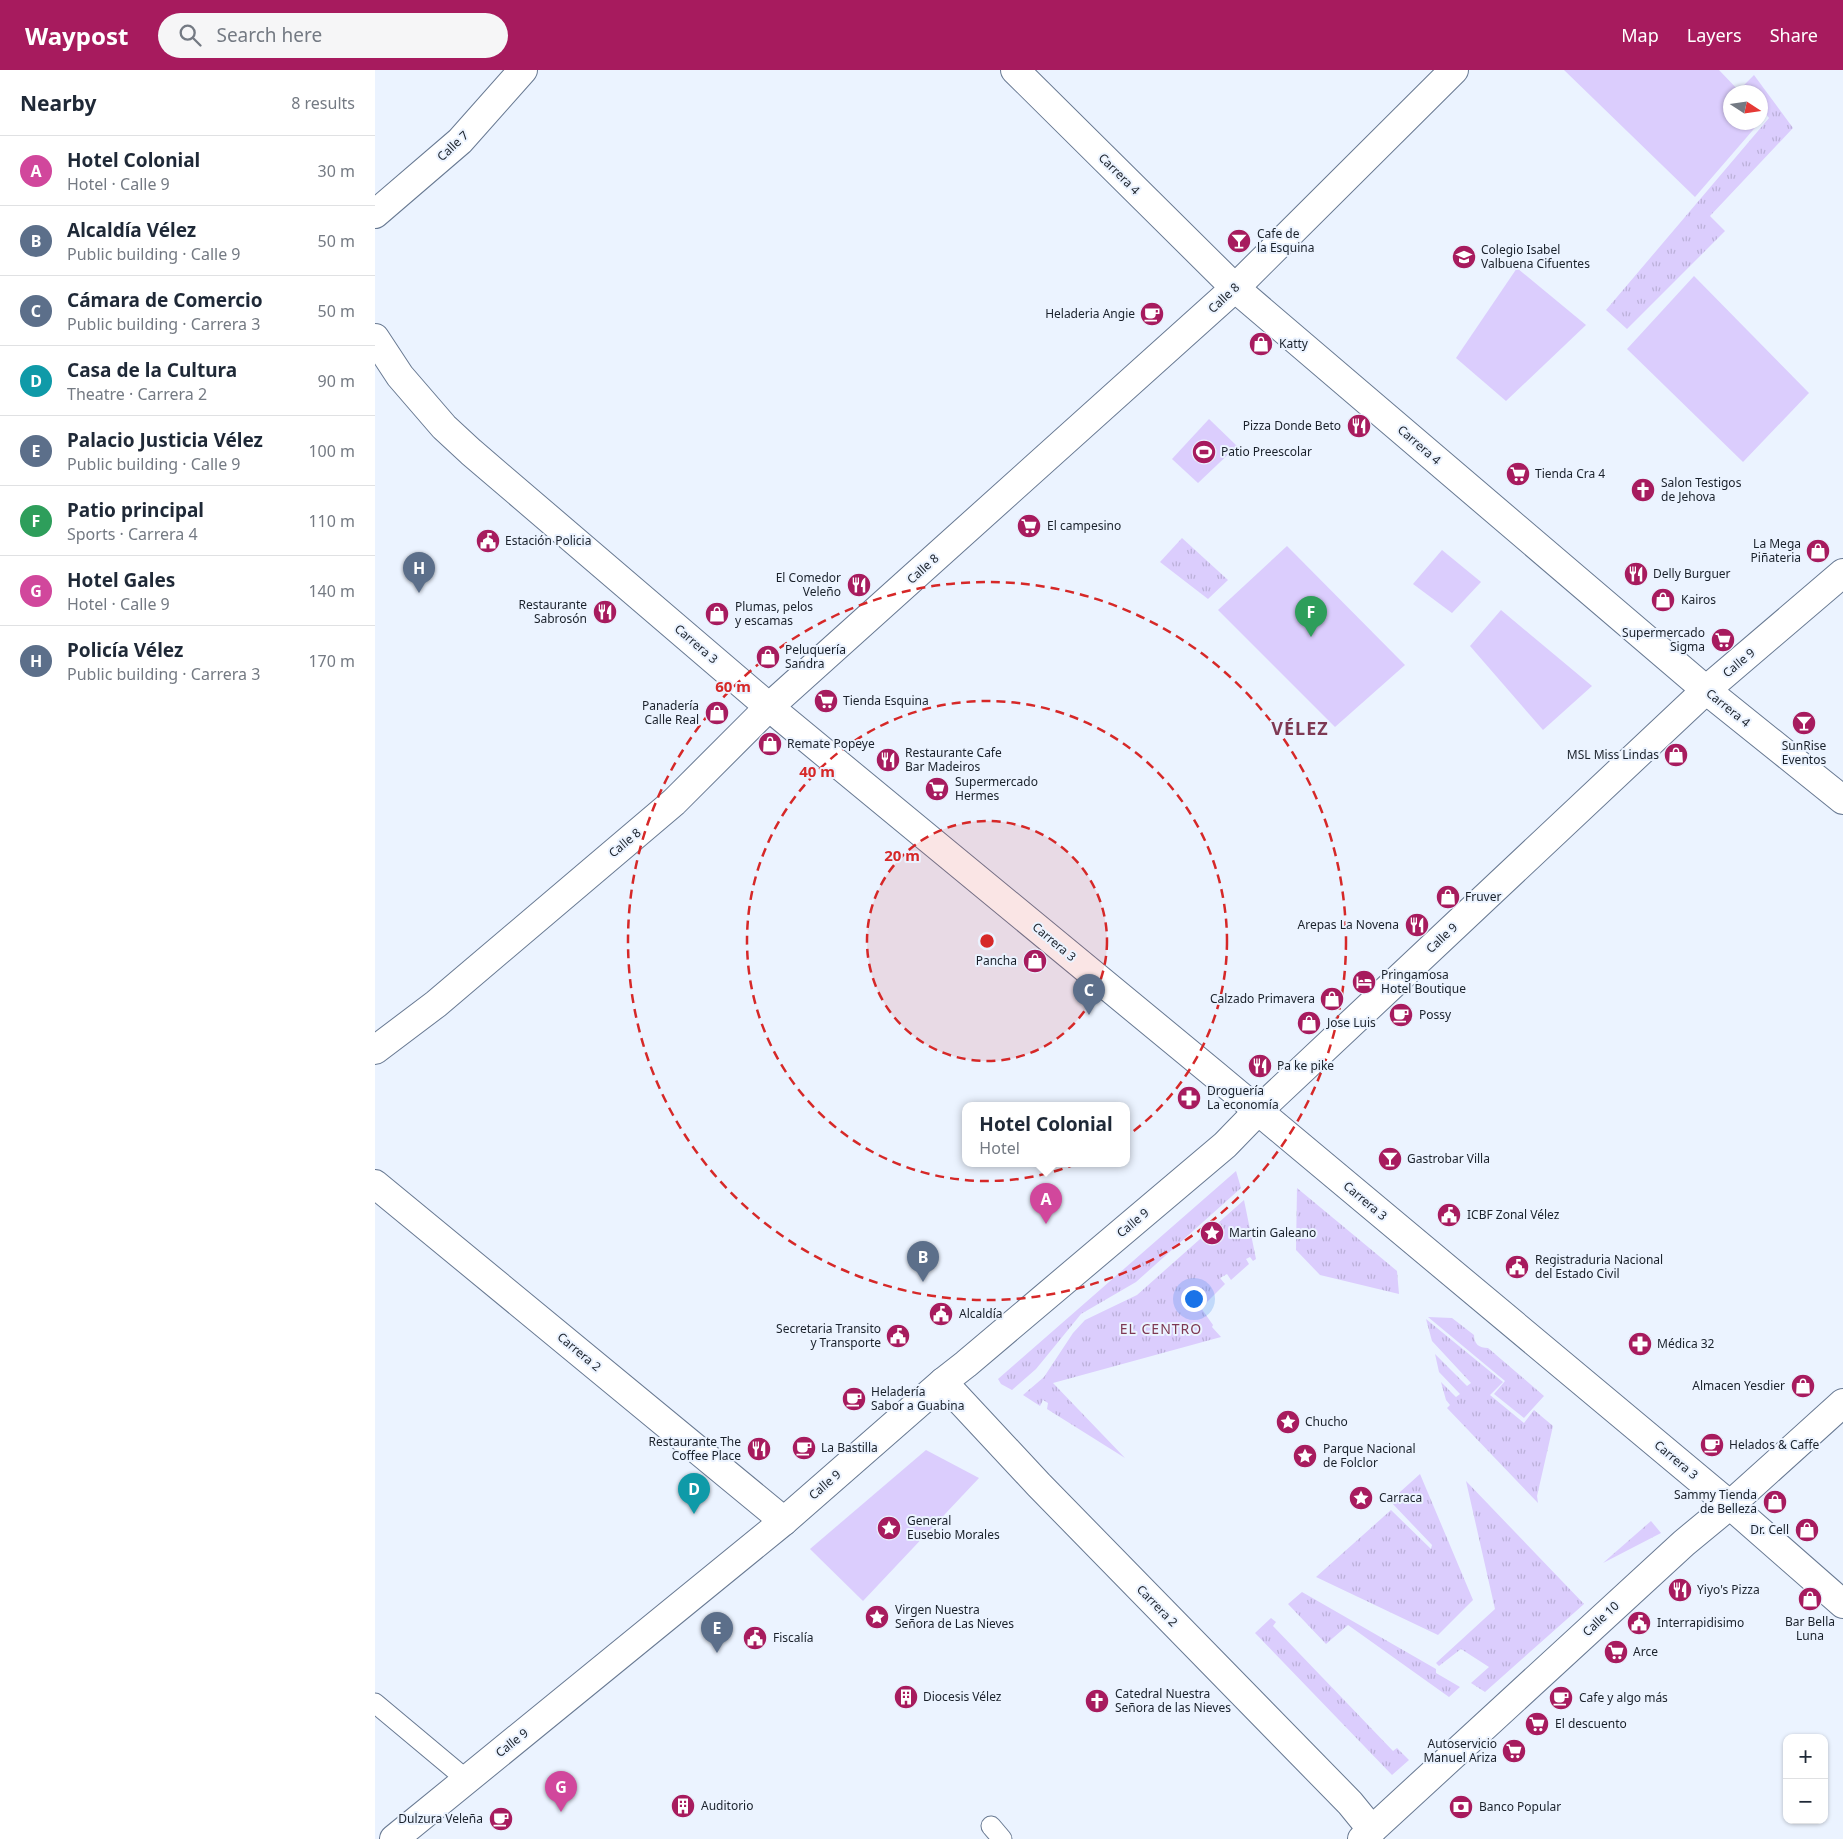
<!DOCTYPE html>
<html lang="en">
<head>
<meta charset="utf-8">
<style>
  body { margin:0; font-family:"Noto Sans",sans-serif; background:#f6f6f7; color:#1f2937 }
  .controls { position:absolute; right:15px; bottom:15px; display:grid; overflow:hidden; border-radius:10px; box-shadow:0 1px 4px #0004 }
  .controls button { width:45px; height:45px; display:grid; place-items:center; padding:0; border:0; border-bottom:1px solid #e0e1e3; background:#fff; color:#1f2937; font:25px sans-serif }
  .compass { position:absolute; left:1348px; top:15px; width:45px; height:45px; border-radius:50%; background:#fff; box-shadow:0 1px 4px #0004; rotate:102deg }
  .you { position:absolute; left:818px; top:1228px; width:18px; height:18px; margin:-12px; border:4px solid #fff; border-radius:50%; background:#1a73e8; box-shadow:0 0 0 8px #1a73e833 }
  .badge { display:grid; place-items:center; width:32px; height:32px; border-radius:50%; background:#a71b5e; color:#fff; font-size:16px; font-weight:700 }
  .pin { position:absolute; translate:-50% -41px; filter:drop-shadow(0 1px 2px #0008) }
  .pin::after { content:''; position:absolute; top:26px; width:18px; height:15px; background:inherit; clip-path:polygon(0 0,100% 0,50% 100%) }
  .popup { position:absolute; left:587px; top:1032px; width:168px; height:65px; box-sizing:border-box; display:grid; place-content:center; border-radius:10px; background:#fff; filter:drop-shadow(0 1px 4px #0005); font-size:16px; white-space:nowrap; color:#747a83 }
  .popup b { font-size:19px; color:#1f2937 }
  .popup::after { content:''; position:absolute; left:50%; top:100%; margin-left:-10px; border:10px solid transparent; border-top-color:#fff }
  .list { margin:0; padding:0; list-style:none }
  h2 { display:flex; justify-content:space-between; align-items:center; height:65px; margin:0; padding:0 20px; font-size:21px }
  h2 small { font-size:16px; font-weight:400; color:#747a83 }
  .list li { display:grid; grid-template-columns:32px 1fr auto; gap:15px; align-items:center; box-sizing:border-box; height:70px; padding:0 20px; border-top:1px solid #e0e1e3 }
  .list b { display:block; font-size:19px; white-space:nowrap }
  .list p { margin:0; font-size:16px; white-space:nowrap; color:#747a83 }
  .list em { font-size:16px; font-style:normal; color:#747a83 }
  .icon { flex:none; width:28px; height:28px; fill:none; stroke:currentColor; stroke-width:2; stroke-linecap:round; stroke-linejoin:round }
  .map { position:relative; flex:none; width:1468px; height:1769px; overflow:hidden }
  header { display:flex; align-items:center; gap:30px; box-sizing:border-box; height:70px; padding:0 25px; background:#a71b5e; color:#fff }
  header strong { font-size:24px }
  nav { display:flex; gap:28px; margin-inline-start:auto; font-size:18px }
  .search { width:350px; height:45px; background:#f6f6f7; display:flex; align-items:center; gap:12px; box-sizing:border-box; padding:0 18px; border-radius:28px; color:#747a83; font-size:19px }
  main { display:flex }
  aside { flex:1; background:#fff }
  .map>svg:first-child { display:block }
  .grass { fill:url(#grass-tufts) }
  .green { fill:#dbcdfd }
  .lines { fill:none; stroke-linecap:round; stroke-linejoin:round }
  .lane-casing { stroke:#687992; stroke-width:21 }
  .street-casing { stroke:#687992; stroke-width:30 }
  .secondary-casing { stroke:#687992; stroke-width:30 }
  .lane { stroke:#fff; stroke-width:19 }
  .street { stroke:#fff; stroke-width:28 }
  .secondary { stroke:#fff; stroke-width:28 }
  .ring { fill:none; stroke:#d62828; stroke-width:2.5; stroke-dasharray:9 6 }
  .labels { text-anchor:middle; stroke-width:4; stroke-linejoin:round; paint-order:stroke }
  .street-label { font-size:12px; fill:#1a212b; stroke:#ebf3ff }
  .poi-label { font-size:12px; fill:#1a212b; stroke:#ebf3ff; text-anchor:start }
  .neighbourhood-label { font-size:14px; letter-spacing:1px; fill:#7e3953; stroke:#ebf3ff }
  .district-label { font-size:18px; font-weight:bold; letter-spacing:1px; fill:#7e3953; stroke:#ebf3ff }
  .centre { fill:#d62828; stroke:#ebf3ff; stroke-width:2.5 }
  .ring-label { font-size:15px; text-anchor:middle; font-weight:bold; fill:#d62828; stroke:#ebf3ff; stroke-width:4; stroke-linejoin:round; paint-order:stroke }
</style>
</head>
<body>
<header>
<strong>Waypost</strong>
<div class="search"><svg class="icon" aria-label="search" viewBox="0 0 24 24"><circle cx="10" cy="10" r="6"/><path d="M15 15l6 6"/></svg>Search here</div>
<nav><a>Map</a><a>Layers</a><a>Share</a></nav>
</header>
<main>
<aside>
<h2>Nearby<small>8 results</small></h2>
<ul class="list">
<li><span class="badge" style="background:#d1479c">A</span><div><b>Hotel Colonial</b><p>Hotel · Calle 9</p></div><em>30 m</em></li>
<li><span class="badge" style="background:#5c6f8a">B</span><div><b>Alcaldía Vélez</b><p>Public building · Calle 9</p></div><em>50 m</em></li>
<li><span class="badge" style="background:#5c6f8a">C</span><div><b>Cámara de Comercio</b><p>Public building · Carrera 3</p></div><em>50 m</em></li>
<li><span class="badge" style="background:#0f9aa8">D</span><div><b>Casa de la Cultura</b><p>Theatre · Carrera 2</p></div><em>90 m</em></li>
<li><span class="badge" style="background:#5c6f8a">E</span><div><b>Palacio Justicia Vélez</b><p>Public building · Calle 9</p></div><em>100 m</em></li>
<li><span class="badge" style="background:#2e9e5b">F</span><div><b>Patio principal</b><p>Sports · Carrera 4</p></div><em>110 m</em></li>
<li><span class="badge" style="background:#d1479c">G</span><div><b>Hotel Gales</b><p>Hotel · Calle 9</p></div><em>140 m</em></li>
<li><span class="badge" style="background:#5c6f8a">H</span><div><b>Policía Vélez</b><p>Public building · Carrera 3</p></div><em>170 m</em></li>
</ul>
</aside>
<div class="map">
<svg width="1468" height="1769" viewBox="0 0 1468 1769">
  <defs>
    <pattern id="grass-tufts" width="24" height="20" patternUnits="userSpaceOnUse" patternTransform="scale(1.25)"><rect width="24" height="20" fill="#dbcdfd"/><path d="M3 7l-1-3M5 7V3M7 7l1-3M15 17l-1-3M17 17v-4M19 17l1-3" fill="none" stroke="#bbb0d9"/></pattern>
  </defs>
  <rect width="100%" height="100%" fill="#ebf3ff"/>
  <!-- grass -->
  <g class="grass">
    <path d="M1379,5L1418,58L1335,146L1350,161L1252,259L1231,240L1394,48L1386,38V22H1373L1368,16Z"/>
    <path d="M807,468L853,510L833,529L785,492Z"/>
    <path d="M861,1101L866,1118L761,1212L706,1244L661,1299L637,1320L626,1314L623,1309Z"/>
    <path d="M922,1118L1022,1201L1024,1224L945,1205L921,1180Z"/>
    <path d="M869,1130L881,1189L878,1191L875,1187L871,1189L874,1194L856,1210L852,1204L845,1208L850,1214L826,1238L838,1255L837,1257L846,1267L678,1313L750,1388L672,1339L673,1333L668,1330L665,1336L648,1325L669,1307L698,1263L710,1250L762,1225Z"/>
    <path d="M1053,1247L1077,1248L1099,1265C1099,1274 1104,1278 1113,1278L1169,1326L1149,1348L1119,1324L1130,1311Z"/>
    <path d="M1051,1249L1128,1312L1115,1325L1149,1353L1159,1340L1178,1356L1162,1426L1163,1433L1072,1338L1075,1335L1071,1330L1066,1312L1081,1327L1085,1324L1064,1302L1060,1284L1092,1316L1096,1313L1057,1271Z"/>
    <path d="M1045,1404L1098,1530L1063,1565L941,1507L1016,1440L1056,1479L1057,1475L1015,1431Z"/>
    <path d="M1091,1411L1209,1534L1110,1622L1096,1613L1114,1597L1086,1579L1064,1596L1061,1593L1120,1539Z"/>
    <path d="M1276,1451L1286,1463L1228,1493Z"/>
    <path d="M927,1522L1061,1599V1603L1085,1617L1074,1627L973,1555L951,1574L913,1534Z"/>
    <path d="M896,1548L901,1552L898,1556L1018,1681L1022,1678L1034,1690L1017,1705L880,1563Z"/>
  </g>
  <!-- green -->
  <g class="green">
    <path d="M1189,0H1344L1365,22H1356V52L1384,53L1320,127Z"/>
    <path d="M1142,198L1211,255L1131,331L1081,288Z"/>
    <path d="M1319,206L1434,323L1368,392L1252,279Z"/>
    <path d="M834,349L862,376L823,413L797,389Z"/>
    <path d="M912,476L1030,595L960,657L843,540Z"/>
    <path d="M1067,480L1106,512L1077,543L1038,514Z"/>
    <path d="M1126,540L1217,616L1168,660L1095,576Z"/>
    <path d="M551,1380L604,1408L488,1531L435,1479Z"/>
  </g>
  <g class="lines">
    <!-- lane casing -->
    <g class="lane-casing">
      <g id="lane">
        <path d="M0,1633L92,1710"/>
        <path d="M616,1756L627,1769"/>
      </g>
    </g>
    <!-- street casing -->
    <g class="street-casing">
      <g id="street">
        <path d="M640,0L860,218L1331,620L1468,730"/>
        <path d="M0,144L85,71L148,0"/>
        <path d="M0,980L61,934L299,732L394,637L860,218L1079,0"/>
        <path d="M0,1114L409,1451"/>
        <path d="M568,1312L664,1415L975,1733L997,1760"/>
        <path d="M19,1769L409,1451L568,1312L591,1294L850,1075L883,1041L1331,620L1468,503"/>
        <path d="M987,1769L1309,1473L1355,1435"/>
      </g>
    </g>
    <!-- secondary casing -->
    <g class="secondary-casing">
      <g id="secondary">
        <path d="M0,268L25,306L69,357L96,382L394,637L839,1004L1355,1435L1468,1534"/>
        <path d="M1355,1435L1468,1333"/>
      </g>
    </g>
    <!-- lane -->
    <use href="#lane" class="lane"/>
    <!-- street -->
    <use href="#street" class="street"/>
    <!-- secondary -->
    <use href="#secondary" class="secondary"/>
  </g>
  <!-- distance rings -->
  <circle cx="612" cy="871" r="120" fill="#d62828" fill-opacity=".12"/>
  <g class="ring">
    <circle cx="612" cy="871" r="120"/>
    <circle cx="612" cy="871" r="240"/>
    <circle cx="612" cy="871" r="359"/>
  </g>
  <!-- icons -->
  <defs>
    <g id="bar-disc" transform="scale(1.25)"><circle r="9.5" fill="#a71b5e" stroke="#ebf3ff"/><path d="M-6-5H6L.8 .8V4.5H3.5V6h-7V4.5H-.8V.8Z" fill="#fff"/></g>
    <g id="school-disc" transform="scale(1.25)"><circle r="9.5" fill="#a71b5e" stroke="#ebf3ff"/><path d="M0-5L7-2L0 1L-7-2ZM-4 1L0 2.5L4 1V4Q0 6-4 4Z" fill="#fff"/></g>
    <g id="cafe-disc" transform="scale(1.25)"><circle r="9.5" fill="#a71b5e" stroke="#ebf3ff"/><path d="M-5.5-4.5H6V0H3Q3 3.5 0 3.5H-2.5Q-5.5 3.5-5.5 0ZM3-3.2v2h1.7v-2ZM-6 4.5H4V6H-6Z" fill="#fff"/></g>
    <g id="shop-disc" transform="scale(1.25)"><circle r="9.5" fill="#a71b5e" stroke="#ebf3ff"/><path d="M-5-2.5h2.3a2.7 3.5 0 0 1 5.4 0H5L5.5 6h-11ZM-1.5-2.5h3a1.5 2.3 0 0 0-3 0Z" fill="#fff"/></g>
    <g id="restaurant-disc" transform="scale(1.25)"><circle r="9.5" fill="#a71b5e" stroke="#ebf3ff"/><path d="M-5-6h1v4h1v-4h1v4h1v-4h1v5L-1.5 .5V6h-2V.5L-5-1ZM5-6V6H3V1.5H1.5Q1.5-4 5-6Z" fill="#fff"/></g>
    <g id="stadium-disc" transform="scale(1.25)"><circle r="9.5" fill="#a71b5e" stroke="#ebf3ff"/><path d="M0-5a6.5 5 0 1 0 0 10a6.5 5 0 1 0 0-10ZM-3.5-1.8h7v3.6h-7Z" fill="#fff"/></g>
    <g id="supermarket-disc" transform="scale(1.25)"><circle r="9.5" fill="#a71b5e" stroke="#ebf3ff"/><path d="M-6-5.5h2.5l.6 2H6L4.5 2H-2.5L-4.4-4H-6ZM-1.5 3.2a1.3 1.3 0 1 0 .1 0ZM3 3.2a1.3 1.3 0 1 0 .1 0Z" fill="#fff"/></g>
    <g id="church-disc" transform="scale(1.25)"><circle r="9.5" fill="#a71b5e" stroke="#ebf3ff"/><path d="M-1.2-6h2.4v3.5h3.3v2.4h-3.3V6h-2.4V-.1h-3.3v-2.4h3.3Z" fill="#fff"/></g>
    <g id="civic-disc" transform="scale(1.25)"><circle r="9.5" fill="#a71b5e" stroke="#ebf3ff"/><path d="M-.6-6.5H3V-4.5H.6V-3L4-1V1h2V6H-6V1h2V-1L-.6-3ZM-1.2 2.5V6h2.4V2.5Z" fill="#fff"/></g>
    <g id="hotel-disc" transform="scale(1.25)"><circle r="9.5" fill="#a71b5e" stroke="#ebf3ff"/><path d="M-6-4.5h1.5V1H6V5H4.5V3h-9V5H-6ZM-4 0a1.8 1.8 0 1 1 3.6 0ZM.5 0V-2.5h3Q6-2.5 6 0Z" fill="#fff"/></g>
    <g id="pharmacy-disc" transform="scale(1.25)"><circle r="9.5" fill="#a71b5e" stroke="#ebf3ff"/><path d="M-2-6h4v4h4v4h-4v4h-4v-4h-4v-4h4Z" fill="#fff"/></g>
    <g id="sight-disc" transform="scale(1.25)"><circle r="9.5" fill="#a71b5e" stroke="#ebf3ff"/><path d="M0-6L1.8-2.2L6-1.7L2.9 1.2L3.7 5.4L0 3.3L-3.7 5.4L-2.9 1.2L-6-1.7L-1.8-2.2Z" fill="#fff"/></g>
    <g id="building-disc" transform="scale(1.25)"><circle r="9.5" fill="#a71b5e" stroke="#ebf3ff"/><path d="M-4-6H4V6H1V3H-1V6H-4ZM-2.5-4.3h1.7v1.8h-1.7ZM.8-4.3h1.7v1.8H.8ZM-2.5-1h1.7V.8h-1.7ZM.8-1h1.7V.8H.8Z" fill="#fff"/></g>
    <g id="bank-disc" transform="scale(1.25)"><circle r="9.5" fill="#a71b5e" stroke="#ebf3ff"/><path d="M-6-4H6V4H-6ZM0-2.3a2.3 2.3 0 1 0 0 4.6a2.3 2.3 0 1 0 0-4.6Z" fill="#fff"/></g>
  </defs>
  <g fill-rule="evenodd">
    <use href="#bar-disc" x="864" y="171"/>
    <use href="#school-disc" x="1089" y="187"/>
    <use href="#cafe-disc" x="777" y="244"/>
    <use href="#shop-disc" x="886" y="274"/>
    <use href="#restaurant-disc" x="984" y="356"/>
    <use href="#stadium-disc" x="829" y="382"/>
    <use href="#supermarket-disc" x="1143" y="404"/>
    <use href="#church-disc" x="1268" y="420"/>
    <use href="#supermarket-disc" x="654" y="456"/>
    <use href="#civic-disc" x="113" y="471"/>
    <use href="#shop-disc" x="1443" y="481"/>
    <use href="#restaurant-disc" x="1261" y="504"/>
    <use href="#restaurant-disc" x="484" y="515"/>
    <use href="#shop-disc" x="1288" y="530"/>
    <use href="#restaurant-disc" x="230" y="542"/>
    <use href="#shop-disc" x="342" y="544"/>
    <use href="#supermarket-disc" x="1348" y="570"/>
    <use href="#shop-disc" x="393" y="587"/>
    <use href="#supermarket-disc" x="451" y="631"/>
    <use href="#shop-disc" x="342" y="643"/>
    <use href="#bar-disc" x="1429" y="653"/>
    <use href="#shop-disc" x="395" y="674"/>
    <use href="#shop-disc" x="1301" y="685"/>
    <use href="#restaurant-disc" x="513" y="690"/>
    <use href="#supermarket-disc" x="562" y="719"/>
    <use href="#shop-disc" x="1073" y="827"/>
    <use href="#restaurant-disc" x="1042" y="855"/>
    <use href="#shop-disc" x="660" y="891"/>
    <use href="#hotel-disc" x="989" y="912"/>
    <use href="#shop-disc" x="957" y="929"/>
    <use href="#cafe-disc" x="1026" y="945"/>
    <use href="#shop-disc" x="934" y="953"/>
    <use href="#restaurant-disc" x="885" y="996"/>
    <use href="#pharmacy-disc" x="814" y="1028"/>
    <use href="#bar-disc" x="1015" y="1089"/>
    <use href="#civic-disc" x="1074" y="1145"/>
    <use href="#sight-disc" x="837" y="1163"/>
    <use href="#civic-disc" x="1142" y="1197"/>
    <use href="#civic-disc" x="566" y="1244"/>
    <use href="#civic-disc" x="523" y="1266"/>
    <use href="#pharmacy-disc" x="1265" y="1274"/>
    <use href="#shop-disc" x="1428" y="1316"/>
    <use href="#cafe-disc" x="479" y="1329"/>
    <use href="#sight-disc" x="913" y="1352"/>
    <use href="#cafe-disc" x="1337" y="1375"/>
    <use href="#cafe-disc" x="429" y="1378"/>
    <use href="#restaurant-disc" x="384" y="1379"/>
    <use href="#sight-disc" x="930" y="1386"/>
    <use href="#sight-disc" x="986" y="1428"/>
    <use href="#shop-disc" x="1400" y="1432"/>
    <use href="#sight-disc" x="514" y="1458"/>
    <use href="#shop-disc" x="1432" y="1460"/>
    <use href="#restaurant-disc" x="1305" y="1520"/>
    <use href="#shop-disc" x="1435" y="1529"/>
    <use href="#sight-disc" x="502" y="1547"/>
    <use href="#civic-disc" x="1264" y="1553"/>
    <use href="#civic-disc" x="380" y="1568"/>
    <use href="#supermarket-disc" x="1241" y="1582"/>
    <use href="#building-disc" x="531" y="1627"/>
    <use href="#cafe-disc" x="1186" y="1628"/>
    <use href="#church-disc" x="722" y="1631"/>
    <use href="#supermarket-disc" x="1162" y="1654"/>
    <use href="#supermarket-disc" x="1139" y="1681"/>
    <use href="#building-disc" x="308" y="1736"/>
    <use href="#bank-disc" x="1086" y="1737"/>
    <use href="#cafe-disc" x="126" y="1749"/>
  </g>
  <g class="labels">
    <!-- street labels -->
    <g class="street-label">
      <text transform="translate(78 76) rotate(-43)" y="4">Calle 7</text>
      <text transform="translate(744 104) rotate(45)" y="4">Carrera 4</text>
      <text transform="translate(849 228) rotate(-43)" y="4">Calle 8</text>
      <text transform="translate(1044 375) rotate(41)" y="4">Carrera 4</text>
      <text transform="translate(548 499) rotate(-42)" y="4">Calle 8</text>
      <text transform="translate(321 574) rotate(41)" y="4">Carrera 3</text>
      <text transform="translate(1364 593) rotate(-40)" y="4">Calle 9</text>
      <text transform="translate(1353 638) rotate(39)" y="4">Carrera 4</text>
      <text transform="translate(250 773) rotate(-40)" y="4">Calle 8</text>
      <text transform="translate(1067 868) rotate(-43)" y="4">Calle 9</text>
      <text transform="translate(679 872) rotate(40)" y="4">Carrera 3</text>
      <text transform="translate(990 1131) rotate(40)" y="4">Carrera 3</text>
      <text transform="translate(758 1153) rotate(-40)" y="4">Calle 9</text>
      <text transform="translate(204 1282) rotate(40)" y="4">Carrera 2</text>
      <text transform="translate(1301 1390) rotate(40)" y="4">Carrera 3</text>
      <text transform="translate(450 1415) rotate(-41)" y="4">Calle 9</text>
      <text transform="translate(782 1536) rotate(46)" y="4">Carrera 2</text>
      <text transform="translate(1226 1549) rotate(-43)" y="4">Calle 10</text>
      <text transform="translate(137 1673) rotate(-39)" y="4">Calle 9</text>
    </g>
    <!-- poi labels -->
    <g class="poi-label">
      <text x="882" y="168">Cafe de<tspan x="882" dy="14">la Esquina</tspan></text>
      <text x="1106" y="184">Colegio Isabel<tspan x="1106" dy="14">Valbuena Cifuentes</tspan></text>
      <text x="760" y="248" text-anchor="end">Heladeria Angie</text>
      <text x="904" y="278">Katty</text>
      <text x="966" y="360" text-anchor="end">Pizza Donde Beto</text>
      <text x="846" y="386">Patio Preescolar</text>
      <text x="1160" y="408">Tienda Cra 4</text>
      <text x="1286" y="417">Salon Testigos<tspan x="1286" dy="14">de Jehova</tspan></text>
      <text x="672" y="460">El campesino</text>
      <text x="130" y="475">Estación Policia</text>
      <text x="1426" y="478" text-anchor="end">La Mega<tspan x="1426" dy="14">Piñateria</tspan></text>
      <text x="1278" y="508">Delly Burguer</text>
      <text x="466" y="512" text-anchor="end">El Comedor<tspan x="466" dy="14">Veleño</tspan></text>
      <text x="1306" y="534">Kairos</text>
      <text x="212" y="539" text-anchor="end">Restaurante<tspan x="212" dy="14">Sabrosón</tspan></text>
      <text x="360" y="541">Plumas, pelos<tspan x="360" dy="14">y escamas</tspan></text>
      <text x="1330" y="567" text-anchor="end">Supermercado<tspan x="1330" dy="14">Sigma</tspan></text>
      <text x="410" y="584">Peluquería<tspan x="410" dy="14">Sandra</tspan></text>
      <text x="468" y="635">Tienda Esquina</text>
      <text x="324" y="640" text-anchor="end">Panadería<tspan x="324" dy="14">Calle Real</tspan></text>
      <text x="412" y="678">Remate Popeye</text>
      <text x="1429" y="680" text-anchor="middle">SunRise<tspan x="1429" dy="14">Eventos</tspan></text>
      <text x="530" y="687">Restaurante Cafe<tspan x="530" dy="14">Bar Madeiros</tspan></text>
      <text x="1284" y="689" text-anchor="end">MSL Miss Lindas</text>
      <text x="580" y="716">Supermercado<tspan x="580" dy="14">Hermes</tspan></text>
      <text x="1090" y="831">Fruver</text>
      <text x="1024" y="859" text-anchor="end">Arepas La Novena</text>
      <text x="642" y="895" text-anchor="end">Pancha</text>
      <text x="1006" y="909">Pringamosa<tspan x="1006" dy="14">Hotel Boutique</tspan></text>
      <text x="940" y="933" text-anchor="end">Calzado Primavera</text>
      <text x="1044" y="949">Possy</text>
      <text x="952" y="957">Jose Luis</text>
      <text x="902" y="1000">Pa ke pike</text>
      <text x="832" y="1025">Droguería<tspan x="832" dy="14">La economía</tspan></text>
      <text x="1032" y="1093">Gastrobar Villa</text>
      <text x="1092" y="1149">ICBF Zonal Vélez</text>
      <text x="854" y="1167">Martin Galeano</text>
      <text x="1160" y="1194">Registraduria Nacional<tspan x="1160" dy="14">del Estado Civil</tspan></text>
      <text x="584" y="1248">Alcaldía</text>
      <text x="506" y="1263" text-anchor="end">Secretaria Transito<tspan x="506" dy="14">y Transporte</tspan></text>
      <text x="1282" y="1278">Médica 32</text>
      <text x="1410" y="1320" text-anchor="end">Almacen Yesdier</text>
      <text x="496" y="1326">Heladería<tspan x="496" dy="14">Sabor a Guabina</tspan></text>
      <text x="930" y="1356">Chucho</text>
      <text x="366" y="1376" text-anchor="end">Restaurante The<tspan x="366" dy="14">Coffee Place</tspan></text>
      <text x="1354" y="1379">Helados &amp; Caffe</text>
      <text x="446" y="1382">La Bastilla</text>
      <text x="948" y="1383">Parque Nacional<tspan x="948" dy="14">de Folclor</tspan></text>
      <text x="1382" y="1429" text-anchor="end">Sammy Tienda<tspan x="1382" dy="14">de Belleza</tspan></text>
      <text x="1004" y="1432">Carraca</text>
      <text x="532" y="1455">General<tspan x="532" dy="14">Eusebio Morales</tspan></text>
      <text x="1414" y="1464" text-anchor="end">Dr. Cell</text>
      <text x="1322" y="1524">Yiyo's Pizza</text>
      <text x="520" y="1544">Virgen Nuestra<tspan x="520" dy="14">Señora de Las Nieves</tspan></text>
      <text x="1435" y="1556" text-anchor="middle">Bar Bella<tspan x="1435" dy="14">Luna</tspan></text>
      <text x="1282" y="1557">Interrapidisimo</text>
      <text x="398" y="1572">Fiscalía</text>
      <text x="1258" y="1586">Arce</text>
      <text x="740" y="1628">Catedral Nuestra<tspan x="740" dy="14">Señora de las Nieves</tspan></text>
      <text x="548" y="1631">Diocesis Vélez</text>
      <text x="1204" y="1632">Cafe y algo más</text>
      <text x="1180" y="1658">El descuento</text>
      <text x="1122" y="1678" text-anchor="end">Autoservicio<tspan x="1122" dy="14">Manuel Ariza</tspan></text>
      <text x="326" y="1740">Auditorio</text>
      <text x="1104" y="1741">Banco Popular</text>
      <text x="108" y="1753" text-anchor="end">Dulzura Veleña</text>
    </g>
    <!-- neighbourhood labels -->
    <g class="neighbourhood-label">
      <text x="786" y="1264">EL CENTRO</text>
    </g>
    <!-- district labels -->
    <g class="district-label">
      <text x="925" y="665">VÉLEZ</text>
    </g>
  </g>
  <circle cx="612" cy="871" r="8" class="centre"/>
  <g class="ring-label">
    <text x="358" y="622">60 m</text>
    <text x="442" y="707">40 m</text>
    <text x="527" y="791">20 m</text>
  </g>
</svg>
<div class="controls">
<button>+</button>
<button>−</button>
</div>
<svg class="compass" viewBox="-18 -18 36 36"><path d="M0-13l5 13h-10z" fill="#e53935"/><path d="M0 13l5-13h-10z" fill="#747a83"/></svg>
<div class="you"></div>
<div class="pin badge" style="left:671px;top:1154px;background:#d1479c">A</div>
<div class="popup"><b>Hotel Colonial</b>Hotel</div>
<div class="pin badge" style="left:548px;top:1212px;background:#5c6f8a">B</div>
<div class="pin badge" style="left:714px;top:945px;background:#5c6f8a">C</div>
<div class="pin badge" style="left:319px;top:1444px;background:#0f9aa8">D</div>
<div class="pin badge" style="left:342px;top:1583px;background:#5c6f8a">E</div>
<div class="pin badge" style="left:936px;top:567px;background:#2e9e5b">F</div>
<div class="pin badge" style="left:186px;top:1742px;background:#d1479c">G</div>
<div class="pin badge" style="left:44px;top:523px;background:#5c6f8a">H</div>
</div>
</main>
</body>
</html>
